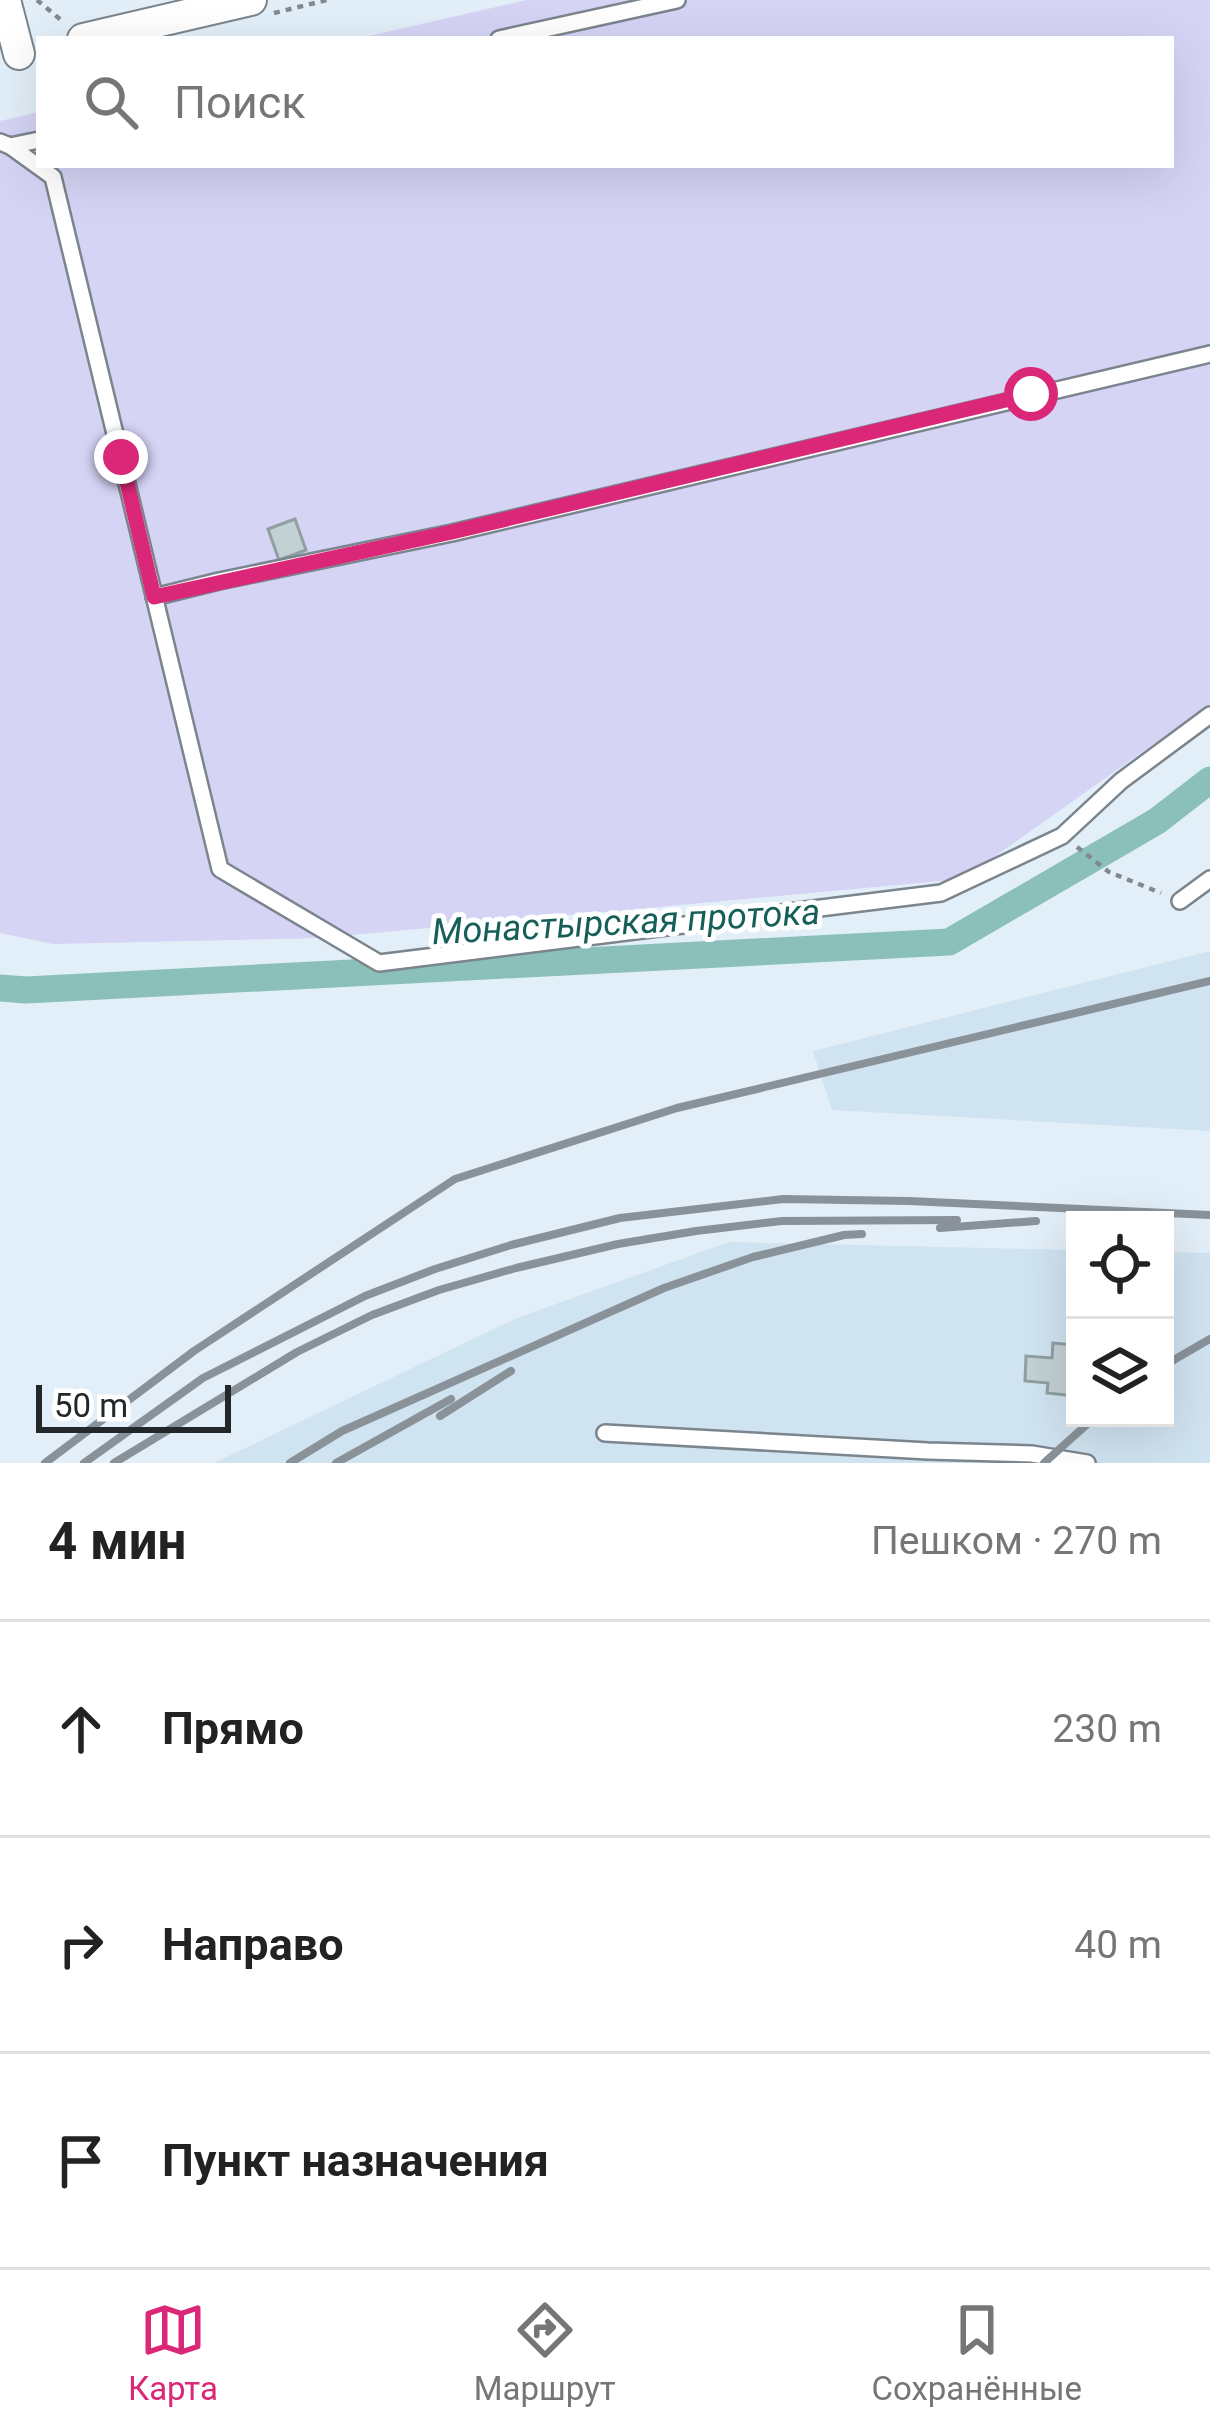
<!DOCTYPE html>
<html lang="ru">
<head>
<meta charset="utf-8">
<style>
  body { margin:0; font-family:Roboto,sans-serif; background:#f6f6f6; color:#222 }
  .controls { position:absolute; right:36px; bottom:36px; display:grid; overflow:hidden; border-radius:0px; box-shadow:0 12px 48px #0002 }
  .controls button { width:108px; height:108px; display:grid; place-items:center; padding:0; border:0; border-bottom:3px solid #e0e0e0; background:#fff; color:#222; font:60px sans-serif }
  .scale { position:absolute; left:36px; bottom:30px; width:195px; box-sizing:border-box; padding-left:12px; border:6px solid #22272a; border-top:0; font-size:33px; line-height:42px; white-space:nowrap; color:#22272a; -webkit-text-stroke:9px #fff; paint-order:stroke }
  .stop { position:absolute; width:36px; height:36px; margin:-27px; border:9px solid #db2777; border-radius:50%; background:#fff }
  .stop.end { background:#db2777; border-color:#fff; box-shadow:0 3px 12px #0008 }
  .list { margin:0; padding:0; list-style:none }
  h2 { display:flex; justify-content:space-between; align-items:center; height:156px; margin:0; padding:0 48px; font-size:51px }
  h2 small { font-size:39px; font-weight:400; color:#767676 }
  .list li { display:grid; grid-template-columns:78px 1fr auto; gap:36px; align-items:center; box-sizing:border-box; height:216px; padding:0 48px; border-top:3px solid #e0e0e0 }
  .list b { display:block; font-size:45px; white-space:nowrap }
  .list em { font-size:39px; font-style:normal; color:#767676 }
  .icon { flex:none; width:66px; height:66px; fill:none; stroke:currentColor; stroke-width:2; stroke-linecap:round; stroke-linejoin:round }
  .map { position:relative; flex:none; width:1210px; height:1463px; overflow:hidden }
  .search { position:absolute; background:#fff; box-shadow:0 12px 48px #0002; left:36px; right:36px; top:36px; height:132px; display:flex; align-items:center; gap:30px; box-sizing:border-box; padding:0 42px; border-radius:0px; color:#767676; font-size:45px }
  .sheet { height:804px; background:#fff }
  nav { display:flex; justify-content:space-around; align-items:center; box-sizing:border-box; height:168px; border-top:3px solid #e0e0e0; background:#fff; font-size:33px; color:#767676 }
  nav a { display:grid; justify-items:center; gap:6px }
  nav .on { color:#db2777 }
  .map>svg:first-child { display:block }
  .built { fill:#d0e3f0 }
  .green { fill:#d6d4f5 }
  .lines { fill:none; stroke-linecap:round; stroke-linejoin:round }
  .canal { stroke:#8ac0b9; stroke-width:27 }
  .building { fill:#c2d1d4; stroke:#909fa2; stroke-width:3 }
  .lane-casing { stroke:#7a858d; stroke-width:20 }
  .street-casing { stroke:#7a858d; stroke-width:34 }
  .path { stroke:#828a90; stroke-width:4.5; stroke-dasharray:6 6; stroke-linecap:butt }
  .lane { stroke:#fff; stroke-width:15 }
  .street { stroke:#fff; stroke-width:30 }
  .rail { stroke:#8a9299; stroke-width:8 }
  .route { stroke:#db2777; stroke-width:15 }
  .labels { text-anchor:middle; stroke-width:10; stroke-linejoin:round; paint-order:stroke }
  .water-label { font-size:36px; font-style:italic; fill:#165f58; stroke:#fff }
</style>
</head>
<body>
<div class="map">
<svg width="1210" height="1463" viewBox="0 0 1210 1463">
  <rect width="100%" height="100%" fill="#e3eff8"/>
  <!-- built -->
  <g class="built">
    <path d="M1210,951V1131L832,1110L813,1051Z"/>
    <path d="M729,1242L1075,1250V1418H1165V1252L1210,1253V1463H214L517,1318Z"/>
  </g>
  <!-- green -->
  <path class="green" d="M526,0H1210V704L963,879L320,938L53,944L0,933V121L39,112V165H1171V39H356Z"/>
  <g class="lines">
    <!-- canal -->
    <path class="canal" d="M0,988L26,990L949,942L1157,821L1210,780"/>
  </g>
  <!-- building -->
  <g class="building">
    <path d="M295,519L306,550L279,560L268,529Z"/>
    <path d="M1053,1343L1075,1345V1396L1047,1393L1048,1383L1025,1381L1026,1356L1052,1358Z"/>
  </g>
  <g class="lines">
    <!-- lane casing -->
    <g class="lane-casing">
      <g id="lane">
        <path d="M499,39L677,0"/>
        <path d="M0,142L10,146L53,177L220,869L379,963L941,893L1062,836L1121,781L1210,715"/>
        <path d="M10,146L39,140"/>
        <path d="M154,597L219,581L452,533L1210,354"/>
        <path d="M1180,901L1210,879"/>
        <path d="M605,1433L928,1451L1032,1454L1087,1463"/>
      </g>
    </g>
    <!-- street casing -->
    <g class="street-casing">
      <g id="street">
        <path d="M5,0L19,54"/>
        <path d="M83,39L251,0"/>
      </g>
    </g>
    <!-- path -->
    <g class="path">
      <path d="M37,0L61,20H64"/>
      <path d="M274,13L327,0"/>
      <path d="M1077,847L1109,872L1161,893"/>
    </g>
    <!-- lane -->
    <use href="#lane" class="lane"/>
    <!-- street -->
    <use href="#street" class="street"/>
    <!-- rail -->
    <g class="rail">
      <path d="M940,1228L1036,1221"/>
      <path d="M1165,1365L1210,1339"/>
      <path d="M440,1416L511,1371"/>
      <path d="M45,1463L194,1351L455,1179L677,1108L1210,981"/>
      <path d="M84,1463L203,1378L365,1296L435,1269L511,1245L620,1218L783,1199L909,1201L1210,1215"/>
      <path d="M114,1463L297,1352L372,1315L439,1290L516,1268L618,1244L696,1231L782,1221L957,1220"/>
      <path d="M290,1463L342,1431L664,1288L753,1257L844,1235L862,1234"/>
      <path d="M336,1463L451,1399"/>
      <path d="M1044,1463L1094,1418"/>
    </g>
  </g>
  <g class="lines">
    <!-- route -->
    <path class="route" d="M121,457L154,597L452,532L1031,394"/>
  </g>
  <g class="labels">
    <!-- water labels -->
    <g class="water-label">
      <text transform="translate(626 921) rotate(-3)" y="13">Монастырская протока</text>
    </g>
  </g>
</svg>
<div class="controls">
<button><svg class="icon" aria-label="locate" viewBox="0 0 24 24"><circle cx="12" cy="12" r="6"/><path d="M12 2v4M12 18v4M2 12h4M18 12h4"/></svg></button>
<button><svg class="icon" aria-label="layers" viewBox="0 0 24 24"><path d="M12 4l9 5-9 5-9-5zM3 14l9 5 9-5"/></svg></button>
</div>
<div class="scale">50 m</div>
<div class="stop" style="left:1031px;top:394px"></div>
<div class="stop end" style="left:121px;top:457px"></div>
<div class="search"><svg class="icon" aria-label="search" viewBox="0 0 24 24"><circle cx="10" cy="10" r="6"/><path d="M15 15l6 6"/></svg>Поиск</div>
</div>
<section class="sheet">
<h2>4 мин<small>Пешком · 270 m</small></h2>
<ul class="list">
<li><svg class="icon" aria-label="ahead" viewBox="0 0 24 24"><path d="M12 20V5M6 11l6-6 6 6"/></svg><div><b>Прямо</b></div><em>230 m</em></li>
<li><svg class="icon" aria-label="right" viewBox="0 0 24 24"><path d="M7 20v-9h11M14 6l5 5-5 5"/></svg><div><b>Направо</b></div><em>40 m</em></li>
<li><svg class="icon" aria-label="arrive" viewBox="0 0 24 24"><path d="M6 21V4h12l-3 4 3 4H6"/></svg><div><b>Пункт назначения</b></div></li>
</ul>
</section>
<nav>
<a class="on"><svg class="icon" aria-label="map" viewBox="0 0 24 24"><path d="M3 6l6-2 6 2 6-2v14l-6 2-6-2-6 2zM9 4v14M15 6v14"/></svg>Карта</a>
<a><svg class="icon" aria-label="directions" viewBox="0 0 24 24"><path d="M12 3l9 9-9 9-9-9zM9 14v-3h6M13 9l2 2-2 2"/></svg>Маршрут</a>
<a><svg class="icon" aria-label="saved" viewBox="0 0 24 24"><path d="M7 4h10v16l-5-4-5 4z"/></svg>Сохранённые</a>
</nav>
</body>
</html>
